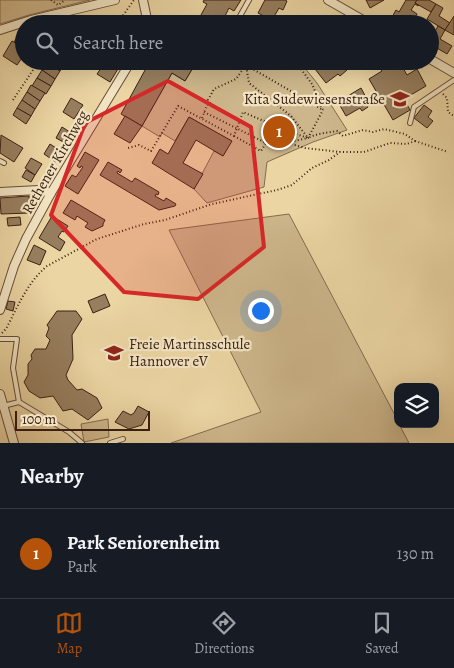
<!DOCTYPE html>
<html lang="en">
<head>
<meta charset="utf-8">
<style>
  body { margin:0; font-family:Alegreya,serif; background:#242831; color:#f1f3f6 }
  .controls { position:absolute; right:15px; bottom:15px; display:grid; overflow:hidden; border-radius:10px; box-shadow:0 5px 20px #0002 }
  .controls button { width:45px; height:45px; display:grid; place-items:center; padding:0; border:0; border-bottom:1px solid #363941; background:#171b24; color:#f1f3f6; font:25px sans-serif }
  .scale { position:absolute; left:15px; bottom:12px; width:135px; box-sizing:border-box; padding-left:5px; border:2px solid #3b2013; border-top:0; font-size:14px; line-height:18px; white-space:nowrap; color:#3b2013; -webkit-text-stroke:4px #f2e4c3; paint-order:stroke }
  .you { position:absolute; left:260px; top:310px; width:18px; height:18px; margin:-12px; border:4px solid #fff; border-radius:50%; background:#1a73e8; box-shadow:0 0 0 8px #1a73e833 }
  .badge { display:grid; place-items:center; width:32px; height:32px; border-radius:50%; background:#b45309; color:#fff; font-size:16px; font-weight:700 }
  .pin { position:absolute; translate:-50% -50%; border:2px solid #fff; box-shadow:0 1px 5px #0006 }
  .list { margin:0; padding:0; list-style:none }
  h2 { display:flex; justify-content:space-between; align-items:center; height:65px; margin:0; padding:0 20px; font-size:21px }
  h2 small { font-size:16px; font-weight:400; color:#9ea1a6 }
  .list li { display:grid; grid-template-columns:32px 1fr auto; gap:15px; align-items:center; box-sizing:border-box; height:90px; padding:0 20px; border-top:1px solid #363941 }
  .list b { display:block; font-size:19px; white-space:nowrap }
  .list p { margin:0; font-size:16px; white-space:nowrap; color:#9ea1a6 }
  .list em { font-size:16px; font-style:normal; color:#9ea1a6 }
  .icon { flex:none; width:28px; height:28px; fill:none; stroke:currentColor; stroke-width:2; stroke-linecap:round; stroke-linejoin:round }
  .map { position:relative; flex:none; width:454px; height:443px; overflow:hidden }
  .search { position:absolute; background:#171b24; box-shadow:0 5px 20px #0002; left:15px; right:15px; top:15px; height:55px; display:flex; align-items:center; gap:12px; box-sizing:border-box; padding:0 18px; border-radius:28px; color:#9ea1a6; font-size:19px }
  .sheet { height:155px; background:#171b24 }
  nav { display:flex; justify-content:space-around; align-items:center; box-sizing:border-box; height:70px; border-top:1px solid #363941; background:#171b24; font-size:14px; color:#9ea1a6 }
  nav a { display:grid; justify-items:center; gap:2px }
  nav .on { color:#b45309 }
  .map>svg:first-child { display:block }
  .green { fill:#cdb68b; stroke:#846b4f }
  .building { fill:#977e5e; stroke:#3b2013 }
  .lines { fill:none; stroke-linecap:round; stroke-linejoin:round }
  .service-casing { stroke:#674d37; stroke-width:6 }
  .minor-casing { stroke:#674d37; stroke-width:10 }
  .path { stroke:#3b2013; stroke-width:2; stroke-dasharray:1 2.5; stroke-linecap:butt }
  .service { stroke:#f2e4c3; stroke-width:4 }
  .minor { stroke:#f2e4c3; stroke-width:8 }
  .marked { fill:#d62828; fill-opacity:0.2; stroke:#d62828; stroke-width:4; stroke-linejoin:round }
  .labels { text-anchor:middle; stroke-width:4.5; stroke-linejoin:round; paint-order:stroke }
  .poi-label { font-size:15px; fill:#3b2013; stroke:#f2e4c3; text-anchor:end }
  .street-label { font-size:15px; fill:#3b2013; stroke:#f2e4c3 }
</style>
</head>
<body>
<div class="map">
<svg width="454" height="443" viewBox="0 0 454 443">
  <rect width="100%" height="100%" fill="#ebd5a3"/>
  <filter id="stains"><feTurbulence type="fractalNoise" baseFrequency=".004" numOctaves="4"/><feColorMatrix values="0 0 0 0 .2 0 0 0 0 .09 0 0 0 0 .02 0 0 0 .5 -.17"/></filter>
  <radialGradient id="worn" r=".72"><stop offset=".6" stop-color="#630" stop-opacity="0"/><stop offset="1" stop-color="#630" stop-opacity=".3"/></radialGradient>
  <!-- green -->
  <g class="green">
    <path d="M0,0H90L29,15L0,24Z"/>
    <path d="M197,61H216L230,69L235,61H299L317,83L347,130L313,142L267,162L264,187L207,203L194,189L214,151L223,156L231,141L189,117L175,141L162,133L160,137L142,126L172,73L185,81Z"/>
    <path d="M289,214L398,421V424H399L409,443H171L261,412L169,230Z"/>
    <path d="M108,419L109,437L84,442L81,424Z"/>
  </g>
  <!-- building -->
  <g class="building">
    <path d="M204,0H241L234,11L229,8L221,24H196L207,4L203,2Z"/>
    <path d="M265,0H285L287,1L283,10L279,8L272,20L258,13Z"/>
    <path d="M366,0H384L370,8Z"/>
    <path d="M406,0H417L415,3L419,5L418,6L415,4L411,10L417,14L411,24H398L391,19L396,10L399,12Z"/>
    <path d="M417,0H429L436,4L431,12L415,3Z"/>
    <path d="M436,4L443,8L439,16L450,23L445,30L427,19Z"/>
    <path d="M454,16V35L445,30Z"/>
    <path d="M438,26L445,30L440,39L452,46L447,54L430,44V40Z"/>
    <path d="M18,35L24,38V48L14,42Z"/>
    <path d="M12,41L24,48V55L17,65L3,56Z"/>
    <path d="M47,61H60L64,64L60,71L46,63Z"/>
    <path d="M106,61H117L121,64L110,82L97,74Z"/>
    <path d="M150,61H197L185,81L172,73L142,126L121,114Z"/>
    <path d="M216,61H235L231,69Z"/>
    <path d="M326,61H344L348,67L346,68L347,70L340,76L338,74L326,83L315,69Z"/>
    <path d="M384,61H399L407,75L417,69L426,86L404,99L410,110L393,120L369,79L382,71L378,64Z"/>
    <path d="M46,63L60,71L55,79L42,70Z"/>
    <path d="M42,70L55,79L51,86L37,78Z"/>
    <path d="M37,78L51,86L46,94L32,86Z"/>
    <path d="M31,85L45,93L40,101L27,92Z"/>
    <path d="M361,88L369,103L367,104L368,107L362,111L360,108L346,116L338,102Z"/>
    <path d="M27,92L40,101L35,109L22,100Z"/>
    <path d="M71,98L83,105L74,119L63,112Z"/>
    <path d="M22,100L35,109L31,116L17,108Z"/>
    <path d="M424,105L432,111L428,117L433,121L427,128L414,118Z"/>
    <path d="M17,108L31,116L26,124L13,115Z"/>
    <path d="M125,116L142,126L130,143L114,134Z"/>
    <path d="M189,117L232,141L223,156L196,140L183,163L203,174L194,189L152,163L160,149L168,154Z"/>
    <path d="M62,127L73,134L67,144L56,138Z"/>
    <path d="M1,135L23,148L14,162L0,153Z"/>
    <path d="M50,144L62,152L56,162L44,154Z"/>
    <path d="M85,152L99,160L78,194L65,186L72,175L76,177L83,167L81,166L80,168L77,166Z"/>
    <path d="M31,158L42,164L35,175L25,168Z"/>
    <path d="M108,162L122,170L120,173L118,171L117,173L132,182L135,178L159,192L158,195L156,194L155,196L164,201L166,198L176,204L175,206L159,210L100,175Z"/>
    <path d="M26,170L35,175L31,182L22,177Z"/>
    <path d="M29,196L30,213L1,214L0,198Z"/>
    <path d="M71,200L105,220L103,224V226L92,231L85,227L88,223L77,216L75,220L63,213Z"/>
    <path d="M52,216L68,226L64,232L62,231L58,237L65,242L60,251L39,238Z"/>
    <path d="M20,217L21,225L8,226L7,218Z"/>
    <path d="M34,245L46,251L40,265L27,260Z"/>
    <path d="M105,294L110,306L93,313L88,301Z"/>
    <path d="M8,301L15,302L13,311L6,309Z"/>
    <path d="M57,311H76L82,319L72,335L73,359L66,375L68,380L77,390L82,389L97,398L102,408L88,420L72,409L63,411L53,396L40,398L29,391L24,382L28,375V364L32,359L31,355L35,349H46L50,340L46,336L49,328L47,325Z"/>
    <path d="M138,406L149,412L142,425L129,429L115,422L123,411L131,415L134,413Z"/>
  </g>
  <g class="lines">
    <!-- service casing -->
    <g class="service-casing">
      <g id="service">
        <path d="M240,24V16L249,0"/>
        <path d="M410,123L414,107L454,80"/>
        <path d="M0,161L4,163"/>
        <path d="M0,339H17L13,368L19,402L3,406"/>
        <path d="M19,402L69,432L82,443"/>
        <path d="M110,443L123,439"/>
      </g>
    </g>
    <!-- minor casing -->
    <g class="minor-casing">
      <g id="minor">
        <path d="M143,0L148,24"/>
        <path d="M328,0L370,24"/>
        <path d="M0,30L31,20L115,0"/>
        <path d="M430,59L454,73"/>
        <path d="M0,192L39,190L51,193"/>
        <path d="M0,310L14,266L26,239L51,193L131,61"/>
        <path d="M0,394L14,443"/>
      </g>
    </g>
    <!-- path -->
    <g class="path">
      <path d="M51,0L58,5L65,0"/>
      <path d="M117,24L134,0"/>
      <path d="M249,61L246,65L323,110L312,84L295,61"/>
      <path d="M443,94L447,98L448,112L454,116"/>
      <path d="M13,100L39,61"/>
      <path d="M204,112L266,143"/>
      <path d="M202,118L207,105L210,103L208,100L214,89L236,79L246,65L249,83L291,116L308,138"/>
      <path d="M234,136L261,151L266,143L271,146L308,138L323,110"/>
      <path d="M415,141L448,152"/>
      <path d="M288,143L305,148L340,152"/>
      <path d="M2,333L6,329C18,306 27,283 47,266L97,239L144,224L165,220L212,204L277,190L292,185L312,168L329,160L340,152H364L390,143L407,144L415,141L405,134L384,129L373,132L363,130L343,136L337,131C327,133 317,133 308,138L287,131L243,112L234,136L178,106L151,151L139,145L128,148"/>
    </g>
    <!-- service -->
    <use href="#service" class="service"/>
    <!-- minor -->
    <use href="#minor" class="minor"/>
  </g>
  <!-- marked area -->
  <path class="marked" d="M168,81L251,127L264,247L198,299L124,292L51,215L85,123Z"/>
  <!-- icons -->
  <defs>
    <g id="school-bare" transform="scale(1.5)"><path d="M0-5L7-2L0 1L-7-2ZM-4 1L0 2.5L4 1V4Q0 6-4 4Z" fill="#8f2418" stroke="#f2e4c3" stroke-width="2.5" paint-order="stroke"/></g>
  </defs>
  <g fill-rule="evenodd">
    <use href="#school-bare" x="400" y="99"/>
    <use href="#school-bare" x="114" y="353"/>
  </g>
  <g class="labels">
    <!-- poi labels -->
    <g class="poi-label">
      <text x="385" y="104">Kita Sudewiesenstraße</text>
      <text x="129" y="349" text-anchor="start">Freie Martinsschule<tspan x="129" dy="17">Hannover eV</tspan></text>
    </g>
    <!-- street labels -->
    <g class="street-label">
      <text transform="translate(55 162) rotate(-60)" y="5">Rethener Kirchweg</text>
    </g>
  </g>
  <rect width="100%" height="100%" filter="url(#stains)"/>
  <rect width="100%" height="100%" fill="url(#worn)"/>
</svg>
<div class="controls">
<button><svg class="icon" aria-label="layers" viewBox="0 0 24 24"><path d="M12 4l9 5-9 5-9-5zM3 14l9 5 9-5"/></svg></button>
</div>
<div class="scale">100 m</div>
<div class="you"></div>
<div class="pin badge" style="left:279px;top:132px">1</div>
<div class="search"><svg class="icon" aria-label="search" viewBox="0 0 24 24"><circle cx="10" cy="10" r="6"/><path d="M15 15l6 6"/></svg>Search here</div>
</div>
<section class="sheet">
<h2>Nearby<small></small></h2>
<ul class="list">
<li><span class="badge">1</span><div><b>Park Seniorenheim</b><p>Park</p></div><em>130 m</em></li>
</ul>
</section>
<nav>
<a class="on"><svg class="icon" aria-label="map" viewBox="0 0 24 24"><path d="M3 6l6-2 6 2 6-2v14l-6 2-6-2-6 2zM9 4v14M15 6v14"/></svg>Map</a>
<a><svg class="icon" aria-label="directions" viewBox="0 0 24 24"><path d="M12 3l9 9-9 9-9-9zM9 14v-3h6M13 9l2 2-2 2"/></svg>Directions</a>
<a><svg class="icon" aria-label="saved" viewBox="0 0 24 24"><path d="M7 4h10v16l-5-4-5 4z"/></svg>Saved</a>
</nav>
</body>
</html>
